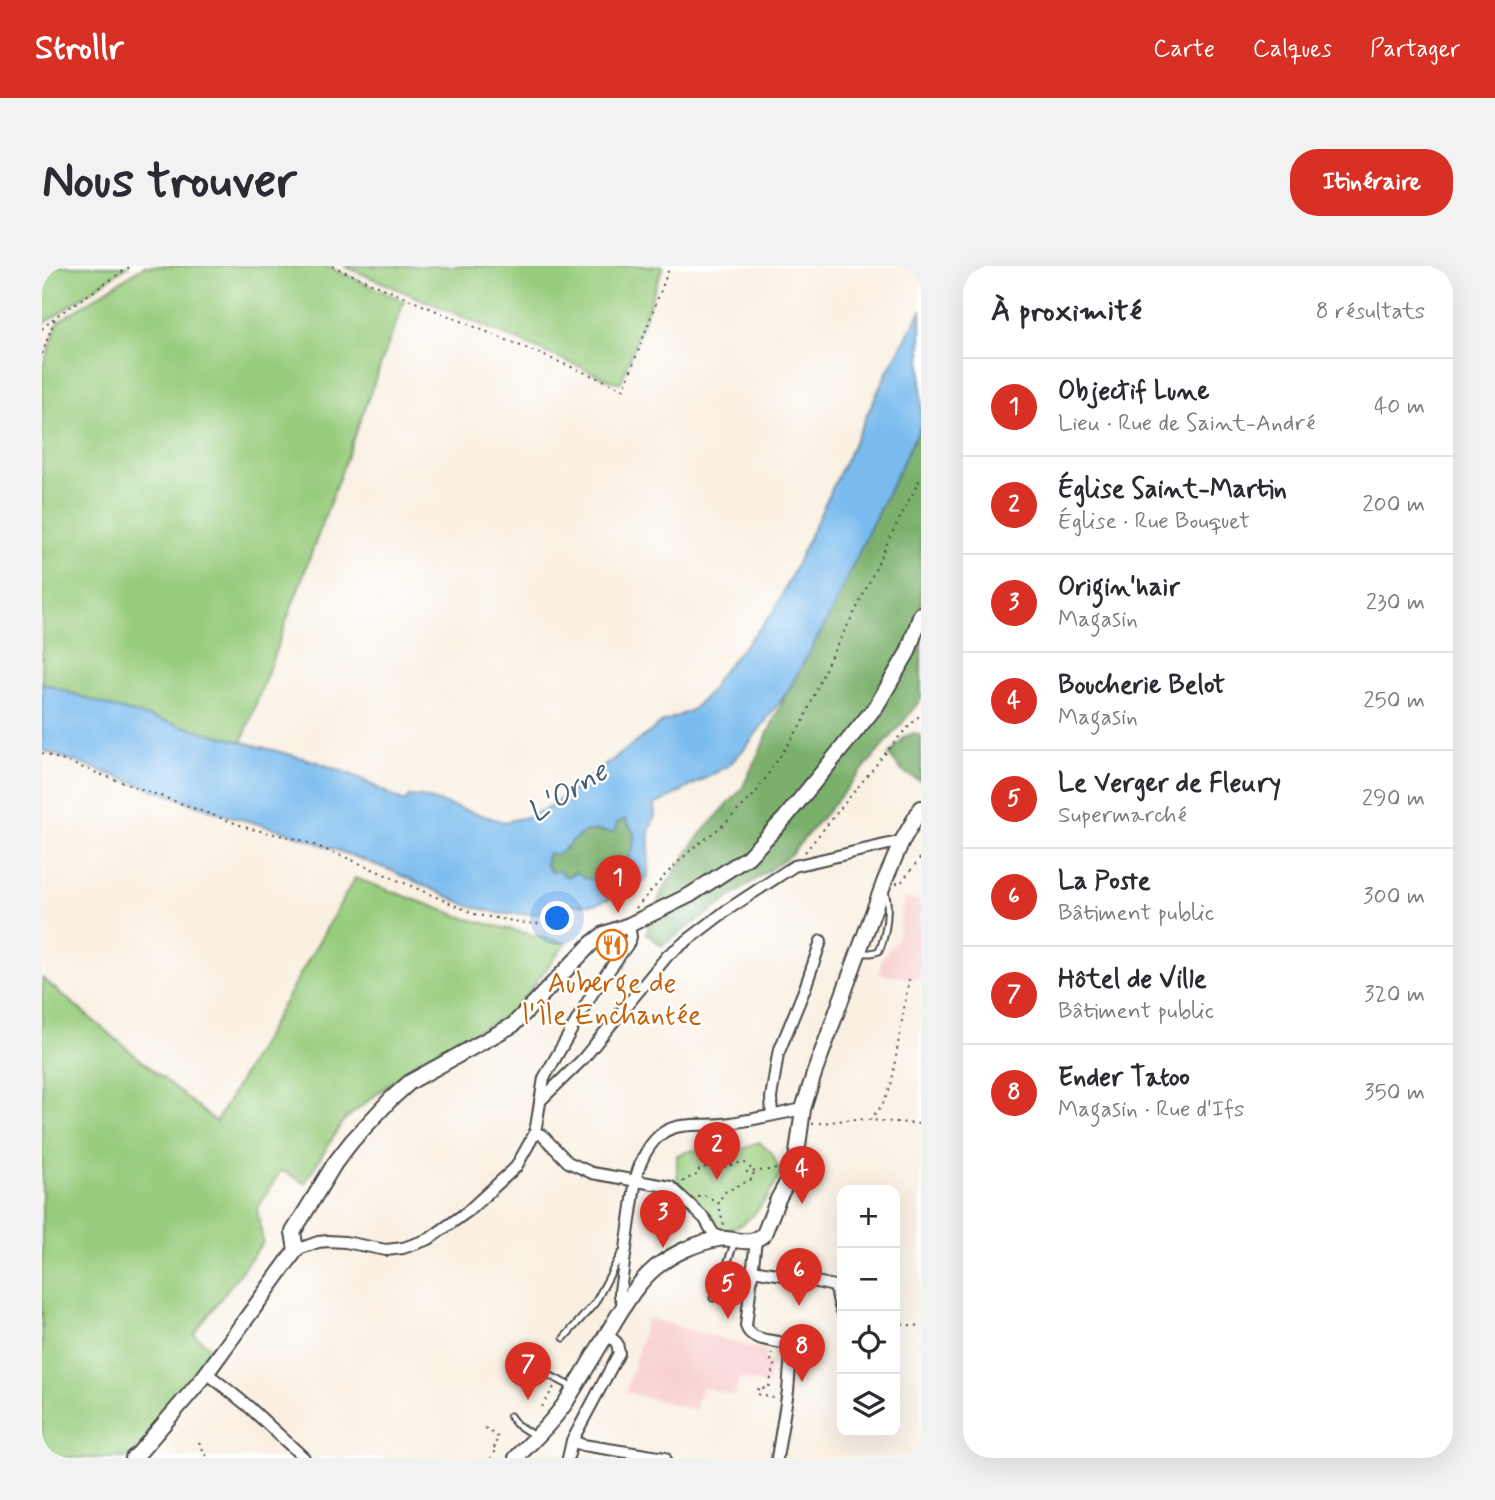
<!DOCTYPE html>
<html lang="fr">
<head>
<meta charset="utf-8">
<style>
  body { margin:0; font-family:Mynerve,sans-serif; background:#f2f2f3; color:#2b2b33 }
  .controls { position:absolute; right:21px; bottom:21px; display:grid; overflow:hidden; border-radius:14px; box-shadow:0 7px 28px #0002 }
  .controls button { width:63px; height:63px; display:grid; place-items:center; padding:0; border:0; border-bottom:2px solid #e1e1e2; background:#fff; color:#2b2b33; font:35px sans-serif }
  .you { position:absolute; left:516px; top:653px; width:24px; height:24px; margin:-18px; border:5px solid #fff; border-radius:50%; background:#1a73e8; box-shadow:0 0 0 10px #1a73e833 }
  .badge { display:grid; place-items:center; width:46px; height:46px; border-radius:50%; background:#d93025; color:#fff; font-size:23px; font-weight:700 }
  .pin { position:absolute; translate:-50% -58px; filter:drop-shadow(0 2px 4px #0008) }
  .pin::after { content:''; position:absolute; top:37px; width:24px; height:21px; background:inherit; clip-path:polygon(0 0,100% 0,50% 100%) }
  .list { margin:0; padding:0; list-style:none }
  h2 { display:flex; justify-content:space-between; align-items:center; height:91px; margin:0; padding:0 28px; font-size:30px }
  h2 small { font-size:23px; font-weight:400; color:#7c7c81 }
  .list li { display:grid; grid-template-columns:46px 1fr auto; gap:21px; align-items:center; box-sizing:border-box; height:98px; padding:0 28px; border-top:2px solid #e1e1e2 }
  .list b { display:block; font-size:26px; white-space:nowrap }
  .list p { margin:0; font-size:23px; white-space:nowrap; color:#7c7c81 }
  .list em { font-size:23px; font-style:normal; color:#7c7c81 }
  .icon { flex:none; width:38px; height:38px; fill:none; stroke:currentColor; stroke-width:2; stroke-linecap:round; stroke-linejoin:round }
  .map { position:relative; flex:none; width:879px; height:1192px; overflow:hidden; border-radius:28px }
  header { display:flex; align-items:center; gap:42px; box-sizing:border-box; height:98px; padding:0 35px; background:#d93025; color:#fff }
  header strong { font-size:33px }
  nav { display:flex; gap:38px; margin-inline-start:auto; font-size:24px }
  .intro { display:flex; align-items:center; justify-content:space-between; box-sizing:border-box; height:168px; padding:0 42px }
  h1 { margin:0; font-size:49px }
  .button { padding:18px 32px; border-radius:28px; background:#d93025; color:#fff; font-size:24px; font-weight:700 }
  main { display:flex; gap:42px; padding:0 42px }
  aside { flex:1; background:#fff; border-radius:28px; box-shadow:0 7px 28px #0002 }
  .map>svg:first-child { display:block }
  .built { fill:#f7d0cf }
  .green { fill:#98cc7d; stroke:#627c54; stroke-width:2 }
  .forest { fill:#7ab06c; stroke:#526e4c; stroke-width:2 }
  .water { fill:#79bbee; stroke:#52738c; stroke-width:2; fill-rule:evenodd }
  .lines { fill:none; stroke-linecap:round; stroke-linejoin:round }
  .service-casing { stroke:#4a4946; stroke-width:9 }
  .minor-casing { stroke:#4a4946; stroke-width:14 }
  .tertiary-casing { stroke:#4a4946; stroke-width:18 }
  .path { stroke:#4a4946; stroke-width:2; stroke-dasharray:2 5; stroke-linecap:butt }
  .service { stroke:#fff; stroke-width:5 }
  .minor { stroke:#fff; stroke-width:10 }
  .tertiary { stroke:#fff; stroke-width:14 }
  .labels { text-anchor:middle; stroke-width:5; stroke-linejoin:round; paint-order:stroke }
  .food-label { font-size:28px; fill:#c56008; stroke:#fff }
  .water-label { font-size:30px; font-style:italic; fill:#465d6f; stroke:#fff }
</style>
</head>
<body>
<header>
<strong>Strollr</strong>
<nav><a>Carte</a><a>Calques</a><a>Partager</a></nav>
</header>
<div class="intro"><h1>Nous trouver</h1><a class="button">Itinéraire</a></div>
<main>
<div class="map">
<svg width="879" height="1192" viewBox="0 0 879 1192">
  <rect width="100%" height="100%" fill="#fff"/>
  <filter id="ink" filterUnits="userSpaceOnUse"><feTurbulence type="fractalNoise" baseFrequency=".0143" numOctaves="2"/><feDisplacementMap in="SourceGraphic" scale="14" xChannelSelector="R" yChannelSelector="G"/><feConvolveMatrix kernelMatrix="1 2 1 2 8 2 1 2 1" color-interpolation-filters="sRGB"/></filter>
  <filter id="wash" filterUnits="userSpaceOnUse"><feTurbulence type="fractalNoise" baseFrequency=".00686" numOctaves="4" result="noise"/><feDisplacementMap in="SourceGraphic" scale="28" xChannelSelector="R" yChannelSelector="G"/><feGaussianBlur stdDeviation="1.57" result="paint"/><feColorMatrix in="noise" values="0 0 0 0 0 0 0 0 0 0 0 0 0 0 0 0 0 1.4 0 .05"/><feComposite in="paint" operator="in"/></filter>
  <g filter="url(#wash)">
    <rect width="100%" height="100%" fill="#f9f0e2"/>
    <!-- built -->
    <g class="built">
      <path d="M862,632L879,635V714L837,708L840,693L856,671Z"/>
      <path d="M605,1052L725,1085L723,1095L730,1097L724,1119L698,1112L693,1130L660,1121L653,1144L584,1126Z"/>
    </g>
    <!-- green -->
    <g class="green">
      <path d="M0,0H85L0,59Z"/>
      <path d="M102,0H284L362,35L200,476L73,442L0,417V102L17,55Z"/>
      <path d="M302,0H621L579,116H573Z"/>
      <path d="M313,612L426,653L524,677L469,748L381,791L301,855L263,917L239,904L215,943L221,976L152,1068L177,1089L91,1192H0V712L174,856Z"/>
      <path d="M696,876L699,884L717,876L730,887L736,901H740V906C730,924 719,945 701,957C695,961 687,963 680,966L637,924L635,916V889L648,885Z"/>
    </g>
    <!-- forest -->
    <g class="forest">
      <path d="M879,159V433L857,461L748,589L620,680L604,667L620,625L658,568L700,523L745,426L788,349L829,260Z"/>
      <path d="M872,467L877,469L879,472V515L861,506L847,489L863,470Z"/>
      <path d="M583,553C602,579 586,578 585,602L576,608L565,603L554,604L550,613H545L534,606L524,611L509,606L503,597L506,587L522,584L537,568L551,564L565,567L575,557Z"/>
    </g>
    <!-- water -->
    <path class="water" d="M879,45V159L829,260L788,349L745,426L704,481L686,500L625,533L612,539L613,550L607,565L606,612L579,628L554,638L526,639L497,648H460L425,639L348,604L249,567L184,549L0,484V417L73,442L272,495L313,510L362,536L368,530L380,531L462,556L484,551L508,541L621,456L650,444L669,425L677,409L732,346L846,104ZM583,553C603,577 586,579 585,602L576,608L565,603L562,598L554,604L550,613H545L534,606L524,611L517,604L509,606L503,597L506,587L515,589C527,581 534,567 549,565C557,563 564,568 572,566L575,557Z"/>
  </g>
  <g filter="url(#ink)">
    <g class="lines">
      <!-- service casing -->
      <g class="service-casing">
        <g id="service">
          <path d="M819,687H829L837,685C844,670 849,638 842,623"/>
          <path d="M671,1032L676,1024L693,975"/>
          <path d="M522,1072L553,1037L579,988L582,986"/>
          <path d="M505,1108L532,1122"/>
          <path d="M468,1150L474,1158L494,1171"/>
        </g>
      </g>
      <!-- minor casing -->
      <g class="minor-casing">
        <g id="minor">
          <path d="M498,835L541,793L626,689L685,644L752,600L860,575"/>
          <path d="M730,849L729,832L736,788L763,722L779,675"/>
          <path d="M493,867L500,869L526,896L550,907L629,921L663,953L671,967L679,972"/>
          <path d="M714,974L704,1060C709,1076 729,1073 744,1078L749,1087L746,1125L735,1192"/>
          <path d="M254,984L276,976L286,975L303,976L344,984L361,982L387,973L425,946L474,901L493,867L502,812L550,728L586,678L589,671L587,659"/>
          <path d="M710,1004L748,1010L792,1020C797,1028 795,1036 800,1045"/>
          <path d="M582,1040L578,1030V1025L594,912C598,895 607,876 622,866C638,856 662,860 681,858C708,855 735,848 761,843"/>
          <path d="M165,1107L206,1140L262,1192"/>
          <path d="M530,1175L541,1179L623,1192"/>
          <path d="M526,1192L530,1175L577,1087L575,1077L565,1068"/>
        </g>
      </g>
      <!-- tertiary casing -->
      <g class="tertiary-casing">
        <g id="tertiary">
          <path d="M91,1192L96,1188L161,1112L254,984L251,966L293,897L310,875L349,833L368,816L471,759L549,678L562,668L587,659L648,629L706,591L743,552L835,439L866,386L879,348"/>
          <path d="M474,1192C491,1174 510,1157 524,1136C540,1110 555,1084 571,1058C583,1038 595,1017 613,1002C630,988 654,977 676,973C693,970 705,983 722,968L736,933L750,907L754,895L761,843L772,808L843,614L860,575L879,542"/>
        </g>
      </g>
      <!-- path -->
      <g class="path">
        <path d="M290,0L378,38L582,123L628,0"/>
        <path d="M0,63L13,51L89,0"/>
        <path d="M0,88L13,52"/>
        <path d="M0,487L209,563L259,574L310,594L435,649L484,657L506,658L523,661"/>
        <path d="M763,586L855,473L879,448"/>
        <path d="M854,617L858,618L879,591"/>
        <path d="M594,642L624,608L651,582L679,561L713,528L761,456L787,394L817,338L850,267L879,211"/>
        <path d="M828,854L840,839L849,820L867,713"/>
        <path d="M770,858L814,853L879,858"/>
        <path d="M704,906L738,903"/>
        <path d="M641,916L642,914L657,908V904C664,901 669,898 675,903L701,896C707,899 710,903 712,910L710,913L683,926L676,936L682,960"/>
        <path d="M656,931L662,929L676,936"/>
        <path d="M853,1058L879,1060"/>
        <path d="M730,1087L728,1093L733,1098L727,1120L724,1123L717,1121L715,1128L735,1133"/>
        <path d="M500,1141L512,1121"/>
        <path d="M443,1162L457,1172L451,1180L455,1183L449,1192"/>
        <path d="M157,1176L163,1188L168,1192"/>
      </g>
      <!-- service -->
      <use href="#service" class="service"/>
      <!-- minor -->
      <use href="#minor" class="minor"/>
      <!-- tertiary -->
      <use href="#tertiary" class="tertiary"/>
    </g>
  </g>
  <!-- icons -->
  <defs>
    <g id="restaurant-ring" transform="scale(1.575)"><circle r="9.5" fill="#fff" stroke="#e8710a" stroke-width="1.5"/><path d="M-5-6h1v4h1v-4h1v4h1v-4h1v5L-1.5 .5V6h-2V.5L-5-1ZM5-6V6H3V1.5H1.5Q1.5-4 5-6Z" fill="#e8710a"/></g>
  </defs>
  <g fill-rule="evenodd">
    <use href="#restaurant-ring" x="570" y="679"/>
  </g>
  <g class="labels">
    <!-- food labels -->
    <g class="food-label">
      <text x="570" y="726">Auberge de<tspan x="570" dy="32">l'Île Enchantée</tspan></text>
    </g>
    <!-- water labels -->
    <g class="water-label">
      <text transform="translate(525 525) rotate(-32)" y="10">L'Orne</text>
    </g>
  </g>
</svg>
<div class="controls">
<button>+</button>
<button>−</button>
<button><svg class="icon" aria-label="locate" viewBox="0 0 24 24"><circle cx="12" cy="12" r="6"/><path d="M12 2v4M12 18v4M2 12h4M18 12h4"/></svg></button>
<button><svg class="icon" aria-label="layers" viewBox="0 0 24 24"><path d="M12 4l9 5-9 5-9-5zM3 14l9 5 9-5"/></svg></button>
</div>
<div class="you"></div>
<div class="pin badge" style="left:576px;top:647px">1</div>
<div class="pin badge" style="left:675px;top:914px">2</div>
<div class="pin badge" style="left:621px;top:982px">3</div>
<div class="pin badge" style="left:760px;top:938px">4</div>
<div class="pin badge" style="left:686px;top:1053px">5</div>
<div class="pin badge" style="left:757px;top:1040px">6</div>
<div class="pin badge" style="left:486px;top:1134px">7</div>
<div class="pin badge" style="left:760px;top:1116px">8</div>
</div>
<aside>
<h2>À proximité<small>8 résultats</small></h2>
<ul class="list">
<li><span class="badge">1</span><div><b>Objectif Lune</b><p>Lieu · Rue de Saint-André</p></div><em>40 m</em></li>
<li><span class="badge">2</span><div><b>Église Saint-Martin</b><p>Église · Rue Bouquet</p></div><em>200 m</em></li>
<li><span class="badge">3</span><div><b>Origin'hair</b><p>Magasin</p></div><em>230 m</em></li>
<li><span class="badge">4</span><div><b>Boucherie Belot</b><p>Magasin</p></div><em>250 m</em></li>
<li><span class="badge">5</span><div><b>Le Verger de Fleury</b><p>Supermarché</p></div><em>290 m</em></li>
<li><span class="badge">6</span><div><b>La Poste</b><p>Bâtiment public</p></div><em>300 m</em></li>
<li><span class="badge">7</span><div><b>Hôtel de Ville</b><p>Bâtiment public</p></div><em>320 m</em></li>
<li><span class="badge">8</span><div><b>Ender Tatoo</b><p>Magasin · Rue d'Ifs</p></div><em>350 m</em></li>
</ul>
</aside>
</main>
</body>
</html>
